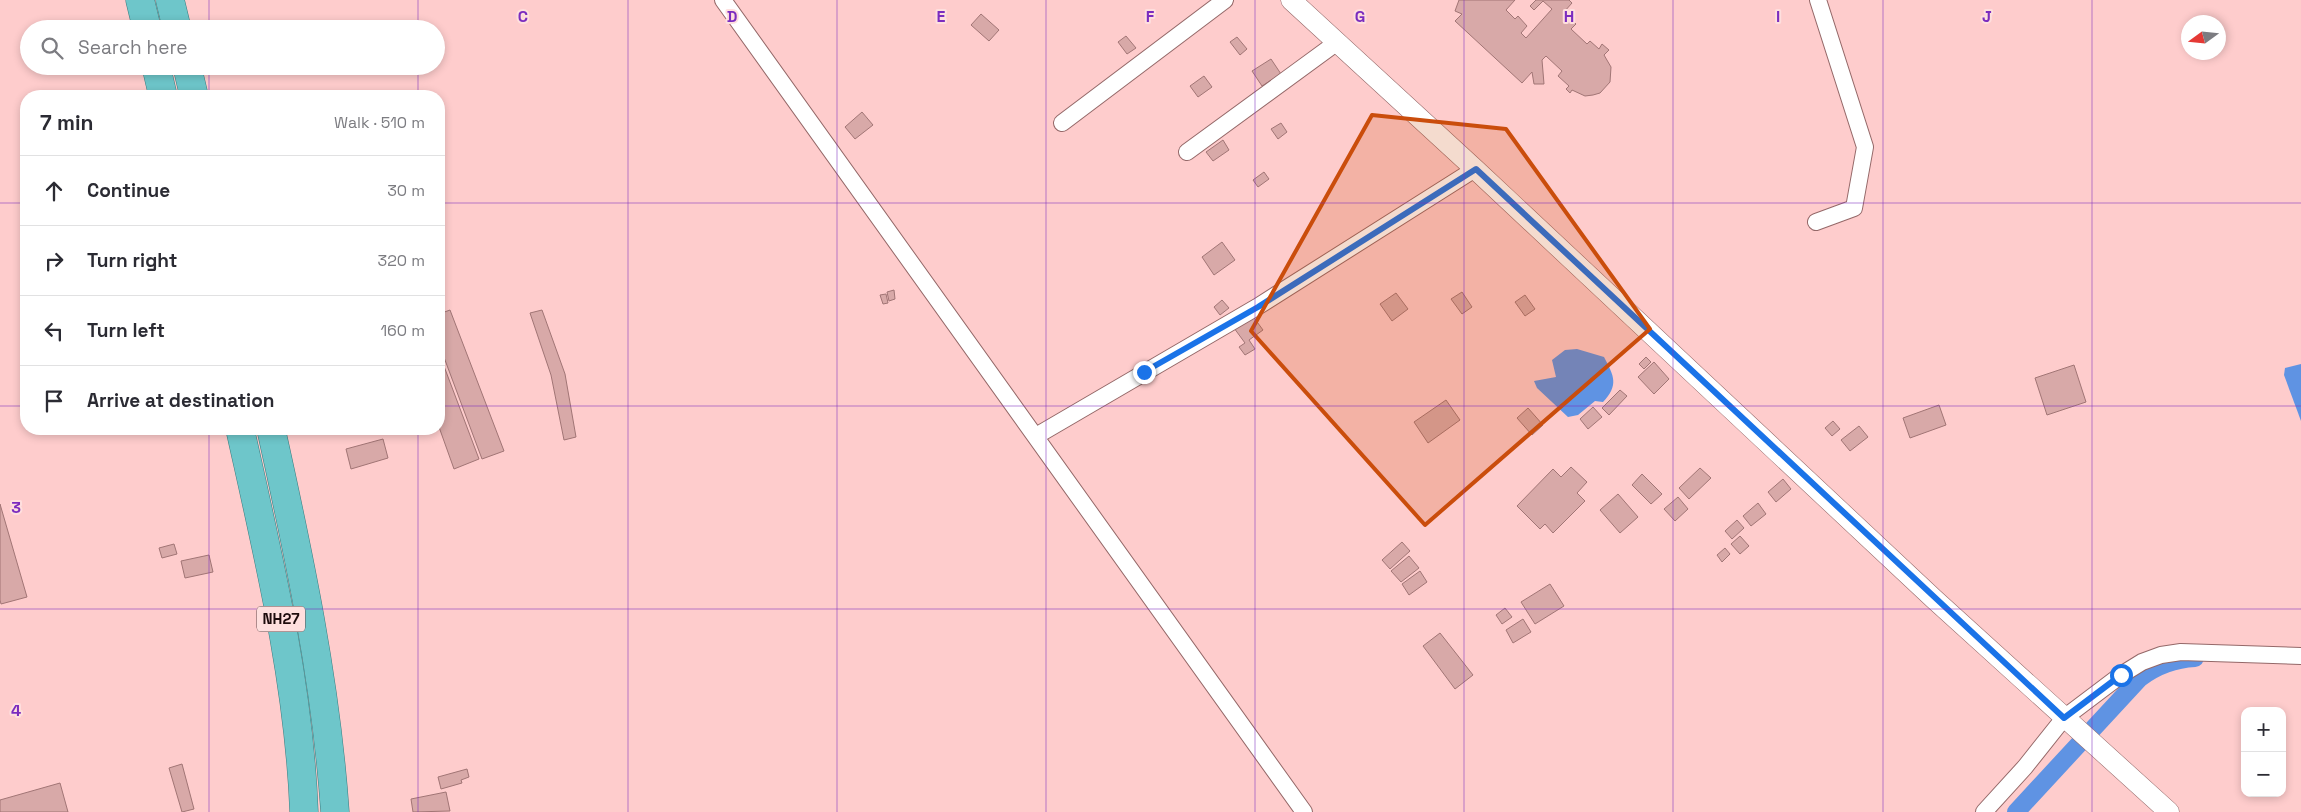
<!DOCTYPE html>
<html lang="en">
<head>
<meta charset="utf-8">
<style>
  body { margin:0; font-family:"Space Grotesk",sans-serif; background:#f7f7f7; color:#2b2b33 }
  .controls { position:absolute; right:15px; bottom:15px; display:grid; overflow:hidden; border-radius:10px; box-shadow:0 2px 8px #0003 }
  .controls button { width:45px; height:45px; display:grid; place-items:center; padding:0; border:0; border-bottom:1px solid #e1e1e2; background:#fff; color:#2b2b33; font:25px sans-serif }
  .compass { position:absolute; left:2181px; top:15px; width:45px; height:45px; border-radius:50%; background:#fff; box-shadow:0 2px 8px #0003; rotate:255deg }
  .stop { position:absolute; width:15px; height:15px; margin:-11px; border:4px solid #1a73e8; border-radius:50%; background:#fff }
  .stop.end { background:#1a73e8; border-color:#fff; box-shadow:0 1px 5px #0008 }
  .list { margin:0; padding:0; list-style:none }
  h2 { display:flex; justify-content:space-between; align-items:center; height:65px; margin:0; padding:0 20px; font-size:21px }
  h2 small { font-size:16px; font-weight:400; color:#7c7c81 }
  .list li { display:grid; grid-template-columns:32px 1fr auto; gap:15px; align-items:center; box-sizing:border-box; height:70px; padding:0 20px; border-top:1px solid #e1e1e2 }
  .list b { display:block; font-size:19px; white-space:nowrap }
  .list em { font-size:16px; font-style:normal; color:#7c7c81 }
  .icon { flex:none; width:28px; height:28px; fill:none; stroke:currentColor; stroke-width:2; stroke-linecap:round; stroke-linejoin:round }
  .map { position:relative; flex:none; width:2301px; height:812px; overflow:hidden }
  .search { position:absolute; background:#fff; box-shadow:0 2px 8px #0003; left:20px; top:20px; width:425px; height:55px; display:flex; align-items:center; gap:12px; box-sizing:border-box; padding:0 18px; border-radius:28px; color:#7c7c81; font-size:19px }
  .panel { position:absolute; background:#fff; box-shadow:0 2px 8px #0003; left:20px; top:90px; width:425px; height:345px; border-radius:20px }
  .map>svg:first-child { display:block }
  .water { fill:#5f93e3 }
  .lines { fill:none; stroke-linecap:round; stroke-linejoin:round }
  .canal { stroke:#5f93e3; stroke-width:18 }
  .building { fill:#d8a9a8; stroke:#a17575 }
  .minor-casing { stroke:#946868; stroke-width:18 }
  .tertiary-casing { stroke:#946868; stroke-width:21 }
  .trunk-casing { stroke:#3a7c7f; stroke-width:29 }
  .minor { stroke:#fff; stroke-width:16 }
  .tertiary { stroke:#fff; stroke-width:20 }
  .trunk { stroke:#6ec6ca; stroke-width:28 }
  .route { stroke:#1a73e8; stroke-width:6 }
  .marked { fill:#ca4d0c; fill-opacity:0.2; stroke:#ca4d0c; stroke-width:4; stroke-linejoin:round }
  .grid { fill:none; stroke:#7b2cbf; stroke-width:1; stroke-opacity:0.55 }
  .labels { text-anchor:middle; stroke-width:4; stroke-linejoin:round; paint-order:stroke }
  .shield { fill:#fedfde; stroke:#604b4c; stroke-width:1 }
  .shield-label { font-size:15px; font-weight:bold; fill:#1d0c0d }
  .grid-label { font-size:16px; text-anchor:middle; font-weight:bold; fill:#7b2cbf; stroke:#fedfde; stroke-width:4; stroke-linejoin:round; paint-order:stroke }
</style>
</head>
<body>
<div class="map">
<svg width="2301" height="812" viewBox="0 0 2301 812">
  <rect width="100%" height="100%" fill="#fecccc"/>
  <!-- water -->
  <g class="water">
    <path d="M1577,349L1604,357C1614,376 1619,385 1603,402L1595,401L1578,415L1568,417L1537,388L1534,381L1556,377L1552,360L1565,350Z"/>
    <path d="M2301,364V421L2284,375L2285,368Z"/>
  </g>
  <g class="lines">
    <!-- canal -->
    <path class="canal" d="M2016,812L2140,678C2156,666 2174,659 2195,658"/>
  </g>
  <!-- building -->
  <g class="building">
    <path d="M1459,0H1515L1506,10L1515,19L1518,16L1527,26L1521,33L1526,38L1552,9L1543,1L1534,10L1530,6L1536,0H1569L1572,3L1564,12L1576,24L1571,29L1587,44L1590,41L1599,49L1602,44L1609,50L1604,55L1611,67L1610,82L1600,93L1593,95L1585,96L1572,90L1570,93L1566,89L1569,86L1558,76L1562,71L1546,56L1542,60L1544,84H1534L1532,72L1522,83L1455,21L1462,14L1455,11Z"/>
    <path d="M981,14L999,30L989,41L971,25Z"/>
    <path d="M1126,36L1136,48L1127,54L1118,42Z"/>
    <path d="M1237,37L1247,49L1240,55L1230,42Z"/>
    <path d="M1271,59L1281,74L1262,86L1252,71Z"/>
    <path d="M1204,76L1212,87L1198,97L1190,86Z"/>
    <path d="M862,112L873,125L855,139L845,127Z"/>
    <path d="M1281,123L1287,132L1278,139L1271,129Z"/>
    <path d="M1223,140L1229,150L1213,161L1206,152Z"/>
    <path d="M1264,172L1269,179L1258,187L1253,180Z"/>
    <path d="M1222,242L1235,260L1214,275L1202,257Z"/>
    <path d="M894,290L895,299L889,301L887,292Z"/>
    <path d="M1462,292L1472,307L1462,314L1451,299Z"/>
    <path d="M1396,293L1408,309L1392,321L1380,304Z"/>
    <path d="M886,294L888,303L883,304L880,295Z"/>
    <path d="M1525,295L1535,309L1525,316L1515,302Z"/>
    <path d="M1222,300L1229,308L1220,315L1214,307Z"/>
    <path d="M450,310L504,451L482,459L439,344V314Z"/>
    <path d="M542,310L565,374L576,437L564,440L551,375L530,313Z"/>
    <path d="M1252,315L1263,330L1249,340L1255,349L1245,355L1239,347L1245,343L1234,328Z"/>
    <path d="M439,353L479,459L454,469L439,427Z"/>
    <path d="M1646,357L1651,362L1644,369L1639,364Z"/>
    <path d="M1654,362L1669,379L1654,394L1638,377Z"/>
    <path d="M2074,365L2086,402L2047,415L2035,378Z"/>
    <path d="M1620,390L1627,396L1609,415L1602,408Z"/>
    <path d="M1446,400L1460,420L1428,443L1414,422Z"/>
    <path d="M1939,405L1946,425L1910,438L1903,418Z"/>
    <path d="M1593,407L1602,417L1588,429L1580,419Z"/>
    <path d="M1528,408L1543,425L1532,435L1517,418Z"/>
    <path d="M1833,421L1840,429L1832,436L1825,428Z"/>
    <path d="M1859,426L1868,437L1850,451L1841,440Z"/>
    <path d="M383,439L388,458L351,469L346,449Z"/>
    <path d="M1571,467L1587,482L1577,493L1585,501L1553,533L1545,524L1540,529L1517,506L1553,469L1561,477Z"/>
    <path d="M1700,468L1711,478L1689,499L1679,488Z"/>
    <path d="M1642,474L1662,494L1651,504L1632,485Z"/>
    <path d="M1783,479L1791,489L1776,502L1768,492Z"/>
    <path d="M1618,494L1638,517L1620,533L1600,510Z"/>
    <path d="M1678,497L1688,509L1675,521L1664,509Z"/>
    <path d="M1758,503L1766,514L1751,526L1743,516Z"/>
    <path d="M0,504L27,597L1,604L0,600Z"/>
    <path d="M1737,520L1744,528L1732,539L1725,531Z"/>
    <path d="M1740,536L1749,546L1740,554L1731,544Z"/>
    <path d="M1402,542L1410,551L1390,569L1382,560Z"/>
    <path d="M174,544L177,554L162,558L159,548Z"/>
    <path d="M1725,548L1730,554L1722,562L1717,555Z"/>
    <path d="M209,555L213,572L185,578L181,561Z"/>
    <path d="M1409,556L1419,568L1401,582L1391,571Z"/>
    <path d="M1420,571L1427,582L1409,595L1402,584Z"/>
    <path d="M1550,584L1564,606L1535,624L1521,602Z"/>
    <path d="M1505,608L1512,617L1502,624L1496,615Z"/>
    <path d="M1523,619L1531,632L1513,643L1506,630Z"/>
    <path d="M1440,633L1473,675L1455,689L1423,646Z"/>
    <path d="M182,764L194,809L182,812L169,768Z"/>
    <path d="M467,769L469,777L461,780L462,783L441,789L438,777Z"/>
    <path d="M60,783L68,812H0V800Z"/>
    <path d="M446,792L450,811L413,812L411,799Z"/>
  </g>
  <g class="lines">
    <!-- minor casing -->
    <g class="minor-casing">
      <g id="minor">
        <path d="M723,0L1304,812"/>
        <path d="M1062,123L1225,0"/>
        <path d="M1187,152L1336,43"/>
        <path d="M1816,222L1854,208L1865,147L1818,0"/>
        <path d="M1036,436L1257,307L1475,169"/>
        <path d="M1984,812L2025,767L2064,718L2121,675L2142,662L2161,655L2181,652L2301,656"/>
      </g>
    </g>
    <!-- tertiary casing -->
    <g class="tertiary-casing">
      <path id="tertiary" d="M1291,0L1475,169L1934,599L2169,812"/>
    </g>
    <!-- trunk casing -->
    <g class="trunk-casing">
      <g id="trunk">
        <path d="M140,0L147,29"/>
        <path d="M170,0L177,29"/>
        <path d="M156,66L163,96"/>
        <path d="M187,66L194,96"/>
        <path d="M240,429C268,555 299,682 304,812"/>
        <path d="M271,429C299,555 326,682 335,812"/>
      </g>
    </g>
    <!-- minor -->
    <use href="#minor" class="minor"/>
    <!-- tertiary -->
    <use href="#tertiary" class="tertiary"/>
    <!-- trunk -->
    <use href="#trunk" class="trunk"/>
  </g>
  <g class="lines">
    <!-- route -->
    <path class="route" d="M1144,372L1258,307L1476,169L2064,718L2121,675"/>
  </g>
  <!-- marked area -->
  <path class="marked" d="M1372,115L1506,129L1650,329L1425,525L1251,331Z"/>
  <!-- grid -->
  <path class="grid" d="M209,0V29M418,0V29M628,0V812M837,0V812M1046,0V812M1255,0V812M1464,0V812M1673,0V812M1883,0V812M2092,0V812M209,66V96M418,66V96M0,203H26M439,203H2301M0,406H26M439,406H2301M209,429V812M418,429V812M0,609H2301"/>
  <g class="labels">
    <!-- shield labels -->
    <rect class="shield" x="257" y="606.5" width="48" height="25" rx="4"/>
    <g class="shield-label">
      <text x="281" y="624">NH27</text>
    </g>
  </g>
  <g class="grid-label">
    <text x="523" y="22">C</text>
    <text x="732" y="22">D</text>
    <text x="941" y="22">E</text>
    <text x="1150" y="22">F</text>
    <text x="1360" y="22">G</text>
    <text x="1569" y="22">H</text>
    <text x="1778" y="22">I</text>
    <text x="1987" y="22">J</text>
    <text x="16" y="513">3</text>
    <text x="16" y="716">4</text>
  </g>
</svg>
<div class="controls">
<button>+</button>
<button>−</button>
</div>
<svg class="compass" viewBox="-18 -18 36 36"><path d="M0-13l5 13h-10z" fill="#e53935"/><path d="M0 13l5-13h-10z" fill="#7c7c81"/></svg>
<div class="stop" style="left:2121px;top:675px"></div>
<div class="stop end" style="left:1144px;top:372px"></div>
<div class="search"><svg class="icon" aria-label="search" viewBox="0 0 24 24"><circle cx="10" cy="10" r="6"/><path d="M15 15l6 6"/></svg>Search here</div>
<section class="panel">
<h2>7 min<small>Walk · 510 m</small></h2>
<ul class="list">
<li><svg class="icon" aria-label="ahead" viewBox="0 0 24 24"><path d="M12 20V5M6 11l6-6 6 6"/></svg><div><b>Continue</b></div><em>30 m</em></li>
<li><svg class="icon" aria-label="right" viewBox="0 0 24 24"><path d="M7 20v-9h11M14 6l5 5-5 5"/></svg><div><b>Turn right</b></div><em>320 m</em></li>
<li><svg class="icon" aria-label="left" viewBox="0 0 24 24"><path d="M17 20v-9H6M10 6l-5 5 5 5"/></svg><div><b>Turn left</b></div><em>160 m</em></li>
<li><svg class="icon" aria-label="arrive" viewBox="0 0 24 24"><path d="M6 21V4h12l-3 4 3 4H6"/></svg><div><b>Arrive at destination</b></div></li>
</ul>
</section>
</div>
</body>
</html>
